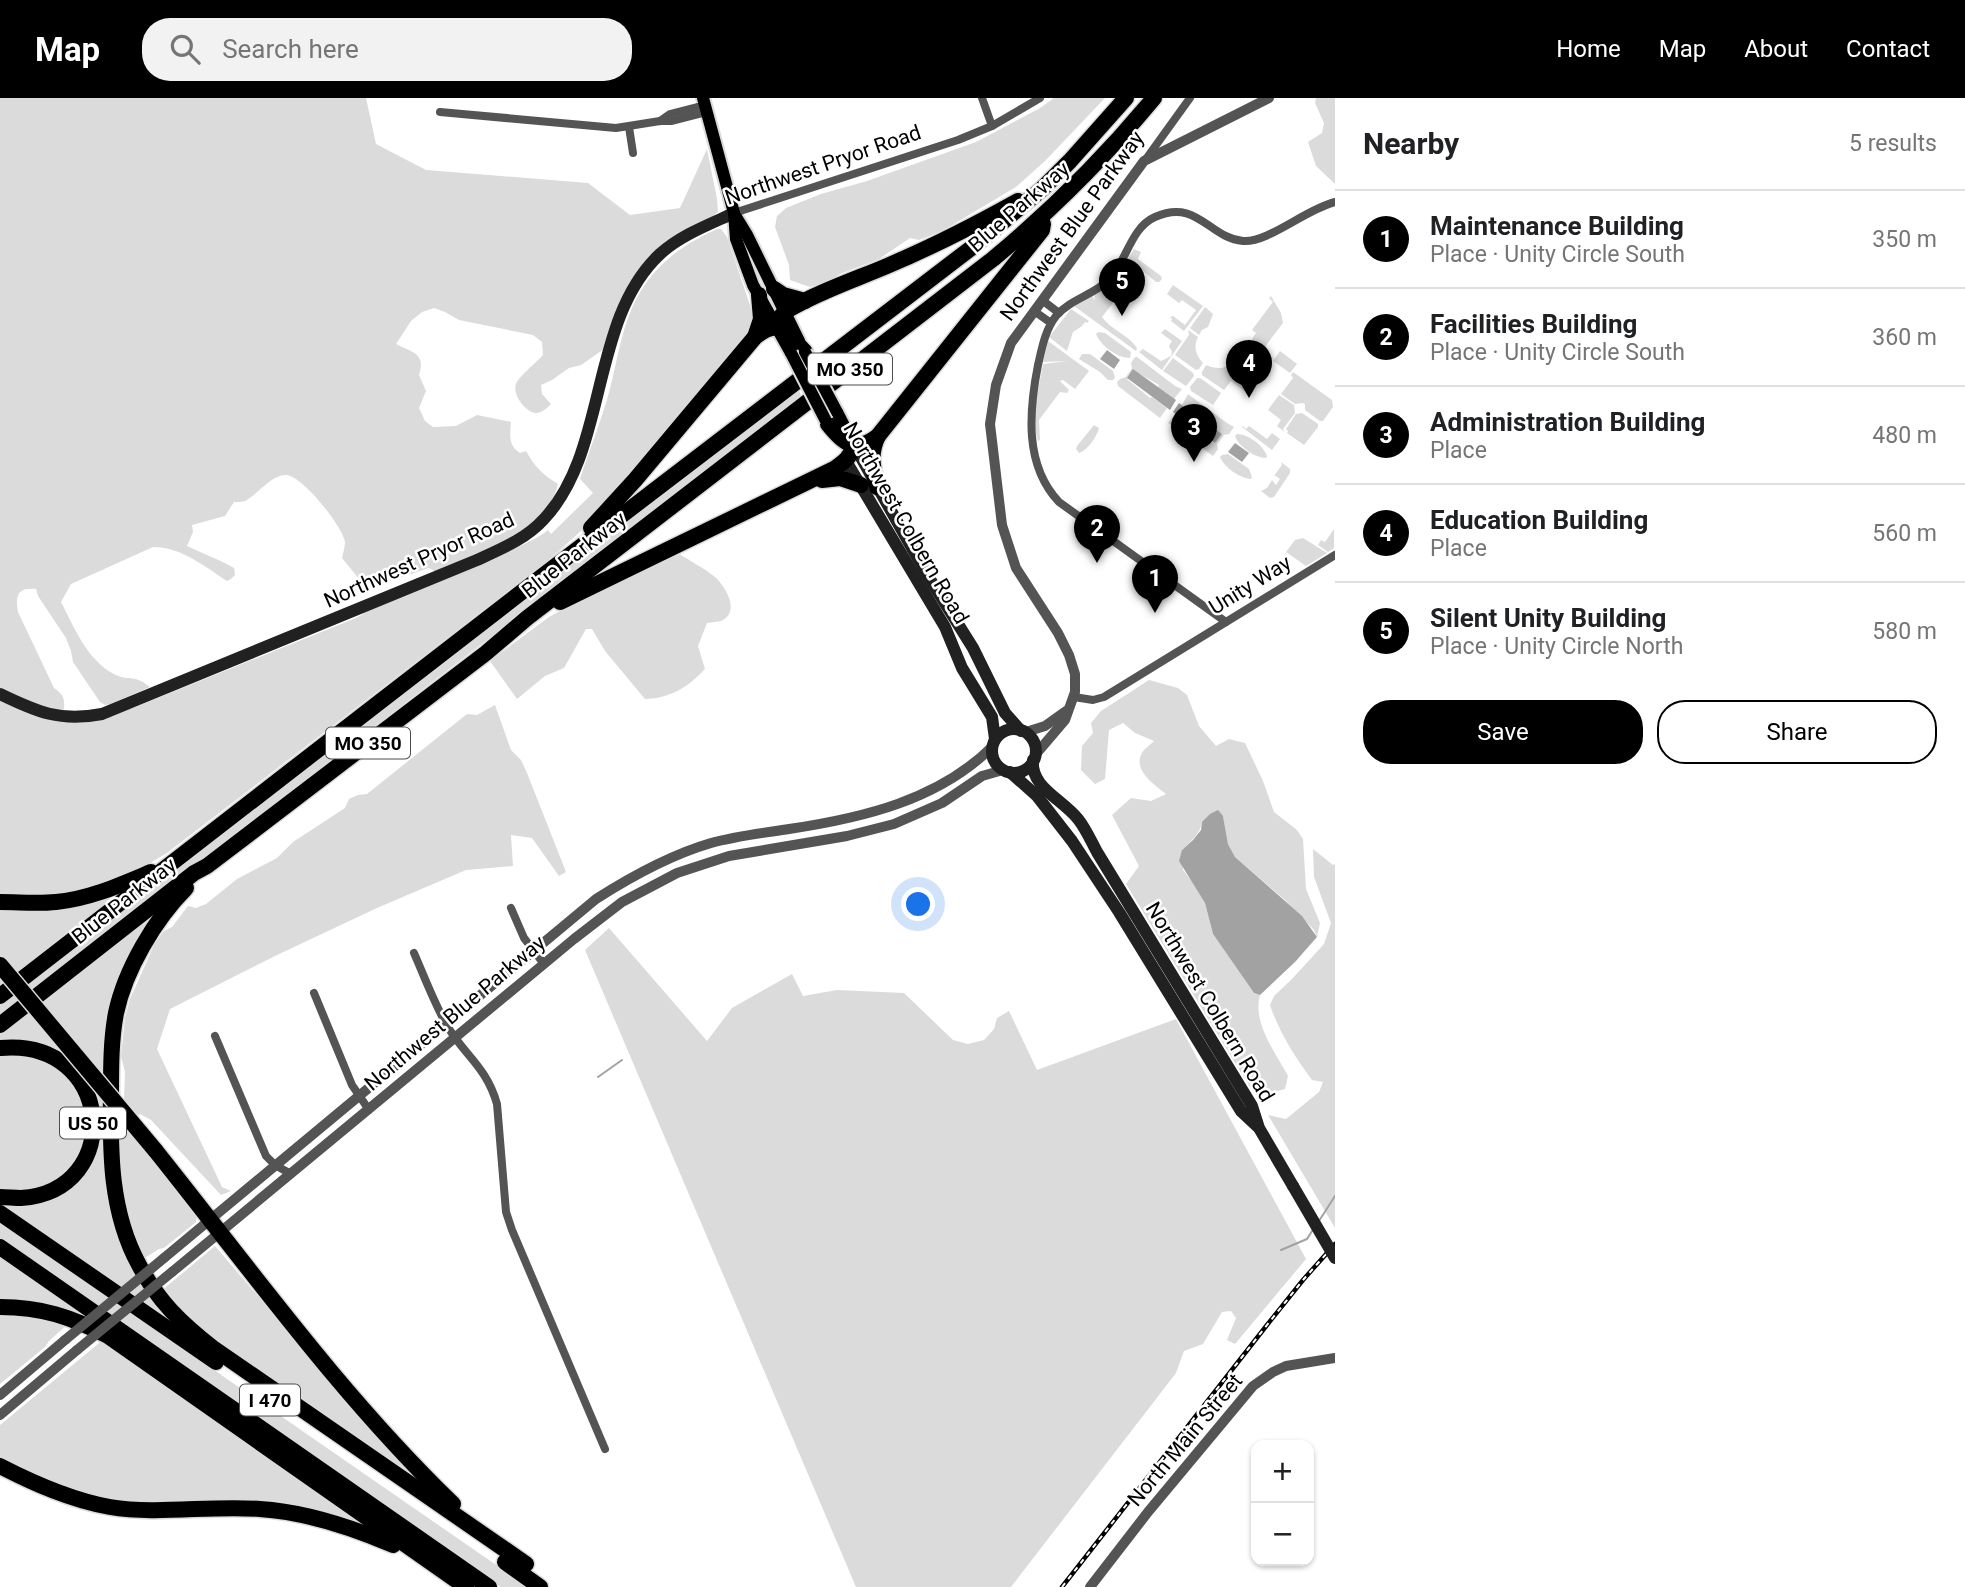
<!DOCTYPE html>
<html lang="en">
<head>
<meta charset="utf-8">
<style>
  body { margin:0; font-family:Roboto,sans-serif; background:#f2f2f2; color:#202124 }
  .controls { position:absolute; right:21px; bottom:21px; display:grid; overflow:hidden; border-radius:14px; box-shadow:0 2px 5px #0004 }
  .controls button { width:63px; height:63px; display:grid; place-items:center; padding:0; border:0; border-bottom:2px solid #e0e0e0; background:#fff; color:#202124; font:35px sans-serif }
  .you { position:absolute; left:919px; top:807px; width:24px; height:24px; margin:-18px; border:5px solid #fff; border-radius:50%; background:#1a73e8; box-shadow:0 0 0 10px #1a73e833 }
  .badge { display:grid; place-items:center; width:46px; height:46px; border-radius:50%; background:#000; color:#fff; font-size:23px; font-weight:700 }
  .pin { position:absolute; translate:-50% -58px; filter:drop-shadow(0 2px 4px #0008) }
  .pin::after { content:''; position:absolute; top:37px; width:24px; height:21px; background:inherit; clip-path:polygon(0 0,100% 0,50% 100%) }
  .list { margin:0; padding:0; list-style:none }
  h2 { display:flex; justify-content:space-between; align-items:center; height:91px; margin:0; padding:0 28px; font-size:30px }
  h2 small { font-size:23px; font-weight:400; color:#757577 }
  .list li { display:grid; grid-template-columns:46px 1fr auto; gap:21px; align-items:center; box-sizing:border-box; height:98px; padding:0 28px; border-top:2px solid #e0e0e0 }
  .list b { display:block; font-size:26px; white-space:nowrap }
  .list p { margin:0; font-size:23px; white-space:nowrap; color:#757577 }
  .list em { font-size:23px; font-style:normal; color:#757577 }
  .actions { display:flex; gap:14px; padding:21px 28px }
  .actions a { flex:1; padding:16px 0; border:2px solid #000; border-radius:28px; text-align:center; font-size:24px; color:#000 }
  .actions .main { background:#000; color:#fff }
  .icon { flex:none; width:38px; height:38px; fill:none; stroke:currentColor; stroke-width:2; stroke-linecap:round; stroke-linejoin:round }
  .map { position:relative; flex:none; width:1335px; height:1489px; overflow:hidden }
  header { display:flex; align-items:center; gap:42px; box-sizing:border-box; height:98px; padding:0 35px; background:#000; color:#fff }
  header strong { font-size:33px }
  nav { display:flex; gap:38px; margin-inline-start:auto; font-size:24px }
  .search { width:490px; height:63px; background:#f2f2f2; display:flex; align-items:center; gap:18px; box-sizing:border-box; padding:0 24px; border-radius:28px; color:#757577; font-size:26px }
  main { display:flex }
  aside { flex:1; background:#fff }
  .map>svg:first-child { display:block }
  .green { fill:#dbdbdb }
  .water { fill:#a2a2a2 }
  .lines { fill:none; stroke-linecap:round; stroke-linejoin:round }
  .stream { stroke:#a2a2a2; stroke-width:2 }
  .primary-casing { stroke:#dbdbdb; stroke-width:16 }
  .motorway-casing { stroke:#dbdbdb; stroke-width:19 }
  .minor { stroke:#545454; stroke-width:8 }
  .tertiary { stroke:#545454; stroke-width:10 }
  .secondary { stroke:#212121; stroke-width:12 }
  .primary { stroke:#000; stroke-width:12 }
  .motorway { stroke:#000; stroke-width:16 }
  .rail-casing { stroke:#000; stroke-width:4.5 }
  .rail { stroke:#fff; stroke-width:2; stroke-dasharray:5; stroke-linecap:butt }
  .primary-bridge-casing { stroke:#dbdbdb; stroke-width:16; stroke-linecap:butt }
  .motorway-bridge-casing { stroke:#dbdbdb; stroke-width:19; stroke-linecap:butt }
  .tertiary-bridge { stroke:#545454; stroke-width:10 }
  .secondary-bridge { stroke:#212121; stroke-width:12 }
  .primary-bridge { stroke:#000; stroke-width:12 }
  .motorway-bridge { stroke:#000; stroke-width:16 }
  .labels { text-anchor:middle; stroke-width:5; stroke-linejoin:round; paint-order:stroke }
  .shield { fill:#fff; stroke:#4c4c4c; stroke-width:2 }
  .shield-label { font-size:19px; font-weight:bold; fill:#000 }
  .street-label { font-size:21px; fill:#000; stroke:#fff }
</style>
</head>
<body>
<header>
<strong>Map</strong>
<div class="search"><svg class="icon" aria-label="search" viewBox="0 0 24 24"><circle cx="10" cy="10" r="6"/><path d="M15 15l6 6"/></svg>Search here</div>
<nav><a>Home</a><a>Map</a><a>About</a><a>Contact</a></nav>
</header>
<main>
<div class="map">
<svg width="1335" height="1489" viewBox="0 0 1335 1489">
  <rect width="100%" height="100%" fill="#fff"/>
  <!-- green -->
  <g class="green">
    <path d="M0,0H366L376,46L426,72L588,85L630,117L680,110L707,51L717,101L718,114L713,118L678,136L652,157L604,251L581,267L569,270L552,282L541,287L542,296L551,306C547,310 543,314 537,315C526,315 512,297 516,286C519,278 537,264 543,257L542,244L533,237L459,222L445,214L434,210L422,214L411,223L396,246C413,255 426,255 419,277L426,293L419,310L425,323L433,329L456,328L477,317L511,324C510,336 508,348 520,355L526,353C534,368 543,377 558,386C547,435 477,456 436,474L429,470L370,490L364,487L342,460C343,455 345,449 345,444C343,429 302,377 286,377C272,376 257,397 245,403C242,404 238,404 234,404L225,418L192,427L193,434L187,448C203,456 219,461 234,470L235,477L231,481L227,483C204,468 181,449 153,449L71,486L61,504C74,529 87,562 114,576C129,584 133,575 150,589L111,606L105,607L100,604L73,564L71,553L66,540L38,498L36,491C18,489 15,497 18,514L54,590C63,596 65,600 64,611L60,614L36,607L0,590Z"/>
    <path d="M1054,0H1105L1045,63L1016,89L942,133L919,142L910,140L879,161L840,176L827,184L810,189L790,182L789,167L775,129L777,118L786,110L821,96L867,83L976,44L1040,10Z"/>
    <path d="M1316,0H1335V86L1316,68L1308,44L1322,35L1324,25L1315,5Z"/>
    <path d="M717,131H721L727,139L754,219L753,232L600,414L581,433L551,460L167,755C132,776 97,794 55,798C37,800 18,798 0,798V602L29,615L133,610L356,520L363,516L367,509L512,452C525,445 537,441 548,432L551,436L593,395L580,381C589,353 600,326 608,298C615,273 619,245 628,220C644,175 675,150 717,131Z"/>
    <path d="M1134,151L1141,154L1138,161L1161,178L1162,181L1159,184H1156L1142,172L1140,173L1130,186L1133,189L1121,206L1115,202L1102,219C1111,232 1129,237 1137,250L1136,253L1074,208L1092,197L1095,203L1094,196L1113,184Z"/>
    <path d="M1173,187L1203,208L1184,233L1171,223L1172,221L1170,219L1173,218L1185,227L1196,212L1182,202L1179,205L1167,196Z"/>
    <path d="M1271,198L1281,215L1283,225L1264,250L1252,241L1256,235L1252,232L1273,204L1269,200Z"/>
    <path d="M1205,209L1213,216L1208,229L1202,232L1199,237L1190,230Z"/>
    <path d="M1071,211L1089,223L1087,225L1085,224L1082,228L1073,234L1067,253L1049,239Z"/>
    <path d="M1165,231L1182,243L1162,272L1139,254L1143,251L1161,263L1171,258L1172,254L1169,248L1172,243L1161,235Z"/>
    <path d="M1188,232L1198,239C1193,248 1196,258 1203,265L1199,271L1196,272L1175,257L1189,237Z"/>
    <path d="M1098,234L1105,235L1131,254L1130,260C1117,260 1101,248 1096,236Z"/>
    <path d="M1048,243L1089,273L1075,291L1063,282L1060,283L1069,292L1067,295L1060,294L1039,322L1040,342L1038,343C1030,319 1039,290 1043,266L1068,263L1043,264Z"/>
    <path d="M1250,243L1273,260L1267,263L1256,278L1234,263L1238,258L1239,252Z"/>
    <path d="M1280,253L1297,266L1290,275L1273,263Z"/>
    <path d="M1082,256H1090L1113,273L1115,280L1113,282H1108L1100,274L1079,261Z"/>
    <path d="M1135,259H1137L1175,288L1182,291L1174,301L1158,289L1159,287L1133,272L1127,281L1150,300L1152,299L1167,310L1160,320L1118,288L1117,284L1120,281L1126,279L1132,270L1131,265Z"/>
    <path d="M1173,260L1193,275L1194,278L1186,288L1163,273Z"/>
    <path d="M1233,264L1256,280L1246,294L1231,283L1224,292L1202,277V274L1206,267C1215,271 1225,272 1233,264Z"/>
    <path d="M1293,274L1332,302L1333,309L1323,323H1320L1305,312V306L1302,305L1295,306L1281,296L1293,280L1291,277Z"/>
    <path d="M1197,280H1200L1221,295L1213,307L1191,293L1190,289Z"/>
    <path d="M798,291L802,299L0,917V906Z"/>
    <path d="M1188,296L1227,325L1234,329L1229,336L1224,337L1217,346L1218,351L1213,358L1168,325L1176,316L1190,327L1189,329L1215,345L1222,336L1213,329L1214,327L1182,307Z"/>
    <path d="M1279,297L1294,307L1295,315L1283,331L1285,334L1277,328L1281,322L1268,312Z"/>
    <path d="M1302,315L1318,326V329L1304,347L1287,335L1288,333L1286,331L1296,316Z"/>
    <path d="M1094,327L1099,330C1097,338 1088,352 1079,355L1076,351L1077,348Z"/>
    <path d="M1243,328L1246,331L1249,328L1267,341L1272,335L1280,341L1272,352L1242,329Z"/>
    <path d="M1237,336C1248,336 1263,347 1267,358L1266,360C1255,360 1238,348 1235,338Z"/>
    <path d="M1228,356L1249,371L1252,379L1251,381C1239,380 1224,369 1220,359L1222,357Z"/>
    <path d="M1281,364L1290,371V375L1274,399L1270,400L1261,393L1267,390L1272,382L1276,387L1280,381L1276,378H1274L1282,367Z"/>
    <path d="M1334,431V450L1328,454L1318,447L1321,442L1325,444Z"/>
    <path d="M1303,440L1327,455L1306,468L1286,454L1295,442Z"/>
    <path d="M678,455C690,463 704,470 715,479C725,488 740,512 723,522C719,524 712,524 707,525L698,548L705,571C688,589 671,600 645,601L605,553L592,531H586L564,570L545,578L517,601L490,563L549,519L578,503Z"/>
    <path d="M1149,582L1178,590L1187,597L1199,628L1216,648L1229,641L1245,645L1263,683L1274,714L1297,732L1303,741L1306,791L1320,825L1317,839L1314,832L1285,802L1235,759L1228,746L1223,718L1202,724C1200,736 1191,743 1182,752L1183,772L1193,785L1205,805L1213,836L1254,895L1260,897C1252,925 1276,955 1288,978L1285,991L1274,994L1251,991L1126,786L1139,768L1112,717L1131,700L1151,703L1166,696C1155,687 1132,672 1142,655C1144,651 1151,646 1154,643L1135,635L1123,625L1109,632L1105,681L1095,686L1081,672L1082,648L1093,635L1091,625L1101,613Z"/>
    <path d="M495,607L511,652L521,662L527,675L566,774L559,778L532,740L511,737L513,768L466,772L377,810L277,857L170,911L157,951L222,1089L231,1093L221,1097L151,1022L140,1016L136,1018L124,1003L125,974L121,958L125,920L130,901L155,845L164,833L172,829L188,808L196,810L206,806L237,781L277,760L293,744L345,710L349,701L358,697L367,696L467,616L477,617Z"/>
    <path d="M1313,751L1333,767L1335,766V1130L1268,1017L1286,1021L1319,994L1323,984L1312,982C1294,957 1280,936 1270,907L1274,898L1292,881L1324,846L1331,825L1314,779Z"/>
    <path d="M121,795L0,887V806Z"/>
    <path d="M162,809L120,888L110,1092L179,1231L0,1106L15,1105L88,1064L84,981L0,944V937Z"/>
    <path d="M609,830L707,943L732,910L792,876L803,898L837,892L904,895L953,942L968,946L984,942L994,931L997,920L1009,913L1037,972L1176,921L1306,1161L1235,1246L1227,1242L1236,1220L1231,1213L1222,1214L1203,1246L1184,1253L1176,1275L1011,1489H856L585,852Z"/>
    <path d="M0,954C7,954 15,952 22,954C40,959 66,973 76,989C94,1018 86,1055 61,1077C53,1083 43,1090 33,1093C23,1095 10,1093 0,1094Z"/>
    <path d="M115,1012L197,1117L196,1124L164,1150L159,1151L140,1163L123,1116Z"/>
    <path d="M0,1124L528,1489H501L0,1143Z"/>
    <path d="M215,1148L310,1259L434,1394L195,1230L160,1194Z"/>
    <path d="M0,1160L80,1215L77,1217L0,1204Z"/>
    <path d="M0,1214L69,1225L49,1243L45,1249L0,1286Z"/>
    <path d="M104,1241L387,1439L362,1429L160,1405L124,1404L73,1394L0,1360V1327Z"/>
  </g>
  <!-- water -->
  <g class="water">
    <path d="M1107,252L1120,262L1114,271L1100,261Z"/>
    <path d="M1133,271L1176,302L1170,312L1127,280Z"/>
    <path d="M1179,305L1222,336L1215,345L1173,314Z"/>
    <path d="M1235,345L1249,355L1242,364L1228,354Z"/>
    <path d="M1218,712L1223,718L1228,746L1235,759L1302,818L1317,839L1295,864L1260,897L1254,895L1213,836L1205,805L1179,763L1182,752L1193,742L1201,732L1202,724L1210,716Z"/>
  </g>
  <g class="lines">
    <!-- stream -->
    <g class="stream">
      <path d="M598,979L622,962"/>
      <path d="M1319,1123L1335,1098"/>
      <path d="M1281,1152L1307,1141L1312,1133"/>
    </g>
    <!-- primary casing -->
    <g class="primary-casing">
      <g id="primary">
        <path d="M703,0L734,115L736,141L753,187L791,255"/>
        <path d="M736,119L747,137L799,243"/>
        <path d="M837,314L854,347"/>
      </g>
    </g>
    <!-- motorway casing -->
    <g class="motorway-casing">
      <g id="motorway">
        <path d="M774,191L783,197L805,203"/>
        <path d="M776,229C778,222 781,216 788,212C818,194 854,182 887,168C932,149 975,127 1018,103"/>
        <path d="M755,239L761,221L759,197"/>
        <path d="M828,326C843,345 855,356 878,338L1042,132L1043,126"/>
        <path d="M822,382L840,380L861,387"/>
        <path d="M877,389C873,370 869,356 878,338"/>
        <path d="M591,430L635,382L755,239C782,218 787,236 805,254"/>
        <path d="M560,504L834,371C844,364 851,359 854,347"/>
        <path d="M186,790C155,821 125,872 116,915C111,941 111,969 111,995C110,1054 110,1114 139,1167C158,1203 181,1225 213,1250L526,1466"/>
        <path d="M0,804C19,804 37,806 56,804C89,801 120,787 151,774"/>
        <path d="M0,898L532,486L970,151L1042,91L1070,63L1126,0"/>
        <path d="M0,927L194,775L207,768L486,555L527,520L993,161C1052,112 1105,59 1154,0"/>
        <path d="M0,950C114,939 126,1093 21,1100C14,1100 7,1099 0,1099"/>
        <path d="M155,1052C251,1172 342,1299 453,1406"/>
        <path d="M0,1115L216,1264"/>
        <path d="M0,1149L489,1489"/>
        <path d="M0,1209C42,1209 71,1219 108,1238L466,1489"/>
        <path d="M0,1368C35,1386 71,1402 110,1409C159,1417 210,1407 260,1411C307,1414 351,1429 393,1447"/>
        <path d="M505,1464L540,1489"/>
      </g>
    </g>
    <!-- minor -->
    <g class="minor">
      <path d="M982,0L992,28"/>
      <path d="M440,14L616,30L660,23H672L707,14"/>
      <path d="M660,23L670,16L705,7"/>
      <path d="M629,29L633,55"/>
      <path d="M1146,61L1190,0"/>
      <path d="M734,115L958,42L992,28L1040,0"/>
      <path d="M1042,202L1059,215"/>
      <path d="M1034,213L1051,225"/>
      <path d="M1226,524L1059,404C1024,367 1029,313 1038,267C1042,250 1045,232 1056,218C1071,200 1098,196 1112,178C1127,160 1132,129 1155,119C1197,100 1209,140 1243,143C1268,145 1306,111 1335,104"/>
      <path d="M1074,599L1093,602L1104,599L1335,457"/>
      <path d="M511,810L524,840L544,866"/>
      <path d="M414,855C424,878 433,902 445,924C462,956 486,967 497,1006L506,1114L512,1132L605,1351"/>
      <path d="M314,895L352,987L369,1012"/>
      <path d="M215,938L266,1058L275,1067L291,1076"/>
    </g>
    <!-- tertiary -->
    <g class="tertiary">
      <path d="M1026,634L1045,628L1066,613"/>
      <path d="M1036,656L1065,622L1075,594V576L1069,557L1058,535L1016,470L1002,427L990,326L996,287L1011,245L1144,63L1269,0"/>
      <path d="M164,1160L596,801C632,778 670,757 711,745C736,738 763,735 789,731C863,720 939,702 993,648"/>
      <path d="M172,1174L574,841L622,804L677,775L729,758L847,738L894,726L942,705L982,678L1003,672"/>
      <path d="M0,1297L65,1242"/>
      <path d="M0,1317L77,1252"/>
      <path d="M1090,1489L1148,1414L1253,1288L1273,1274L1286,1268L1335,1260"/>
    </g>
    <!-- secondary -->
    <g class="secondary">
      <path d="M854,347L926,475L973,550L1005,615L1021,633"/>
      <path d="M846,363L945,529L962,570L992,619L995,641"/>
      <path d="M0,596C37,614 60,624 102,616L477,462C501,451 526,441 544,421C609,352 589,222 660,156C681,137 708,127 734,115"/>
      <circle cx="1014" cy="653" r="22"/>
      <path d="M1033,662C1030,689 1062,701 1078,721C1086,731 1091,743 1097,754L1252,1008L1259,1030L1293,1088"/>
      <path d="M1010,674L1037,698L1072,743L1119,814L1241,1013L1257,1028"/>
    </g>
    <!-- primary -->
    <use href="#primary" class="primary"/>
    <!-- motorway -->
    <use href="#motorway" class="motorway"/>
    <!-- rail casing -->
    <g class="rail-casing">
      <path id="rail" d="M1062,1489L1267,1227L1303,1182L1335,1146"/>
    </g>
    <!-- rail -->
    <use href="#rail" class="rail"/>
    <!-- primary-bridge casing -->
    <g class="primary-bridge-casing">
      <g id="primary-bridge">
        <path d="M805,254L837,314"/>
        <path d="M791,255L826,323"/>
      </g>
    </g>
    <!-- motorway-bridge casing -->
    <g class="motorway-bridge-casing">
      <path id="motorway-bridge" d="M0,867L155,1052"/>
    </g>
    <!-- tertiary-bridge -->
    <g class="tertiary-bridge">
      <path d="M65,1242L164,1160"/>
      <path d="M77,1252L172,1174"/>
    </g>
    <!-- secondary-bridge -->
    <path class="secondary-bridge" d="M1293,1088L1335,1160"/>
    <!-- primary-bridge -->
    <use href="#primary-bridge" class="primary-bridge"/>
    <!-- motorway-bridge -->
    <use href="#motorway-bridge" class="motorway-bridge"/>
  </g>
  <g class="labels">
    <!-- shield labels -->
    <g class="shield">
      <rect x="808" y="255.5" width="84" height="31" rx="5"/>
      <rect x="326" y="629.5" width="84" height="31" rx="5"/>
      <rect x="60" y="1009.5" width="66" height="31" rx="5"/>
      <rect x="240" y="1286.5" width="60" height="31" rx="5"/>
    </g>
    <g class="shield-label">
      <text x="850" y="278">MO 350</text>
      <text x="368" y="652">MO 350</text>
      <text x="93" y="1032">US 50</text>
      <text x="270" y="1309">I 470</text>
    </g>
    <!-- street labels -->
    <g class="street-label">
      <text transform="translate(823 67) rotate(-19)" y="7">Northwest Pryor Road</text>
      <text transform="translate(1019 109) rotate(-41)" y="7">Blue Parkway</text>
      <text transform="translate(1072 128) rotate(-54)" y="7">Northwest Blue Parkway</text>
      <text transform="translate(906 425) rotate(60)" y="7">Northwest Colbern Road</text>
      <text transform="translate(574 457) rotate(-38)" y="7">Blue Parkway</text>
      <text transform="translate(419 462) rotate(-24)" y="7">Northwest Pryor Road</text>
      <text transform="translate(1250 487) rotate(-32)" y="7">Unity Way</text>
      <text transform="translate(124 803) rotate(-38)" y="7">Blue Parkway</text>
      <text transform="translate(1210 904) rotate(59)" y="7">Northwest Colbern Road</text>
      <text transform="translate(455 915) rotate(-40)" y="7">Northwest Blue Parkway</text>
      <text transform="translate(1185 1342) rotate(-50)" y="7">North Main Street</text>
    </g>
  </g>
</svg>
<div class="controls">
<button>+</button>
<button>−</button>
</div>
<div class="you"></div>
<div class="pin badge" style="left:1155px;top:515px">1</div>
<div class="pin badge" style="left:1097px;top:465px">2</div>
<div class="pin badge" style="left:1194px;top:364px">3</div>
<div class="pin badge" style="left:1249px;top:300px">4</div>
<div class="pin badge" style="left:1122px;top:218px">5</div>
</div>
<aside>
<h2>Nearby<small>5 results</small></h2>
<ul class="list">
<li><span class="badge">1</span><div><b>Maintenance Building</b><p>Place · Unity Circle South</p></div><em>350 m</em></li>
<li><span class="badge">2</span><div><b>Facilities Building</b><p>Place · Unity Circle South</p></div><em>360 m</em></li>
<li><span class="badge">3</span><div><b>Administration Building</b><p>Place</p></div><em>480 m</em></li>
<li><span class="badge">4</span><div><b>Education Building</b><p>Place</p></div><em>560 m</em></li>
<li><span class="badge">5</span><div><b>Silent Unity Building</b><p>Place · Unity Circle North</p></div><em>580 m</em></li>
</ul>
<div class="actions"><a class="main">Save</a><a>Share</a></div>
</aside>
</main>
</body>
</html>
